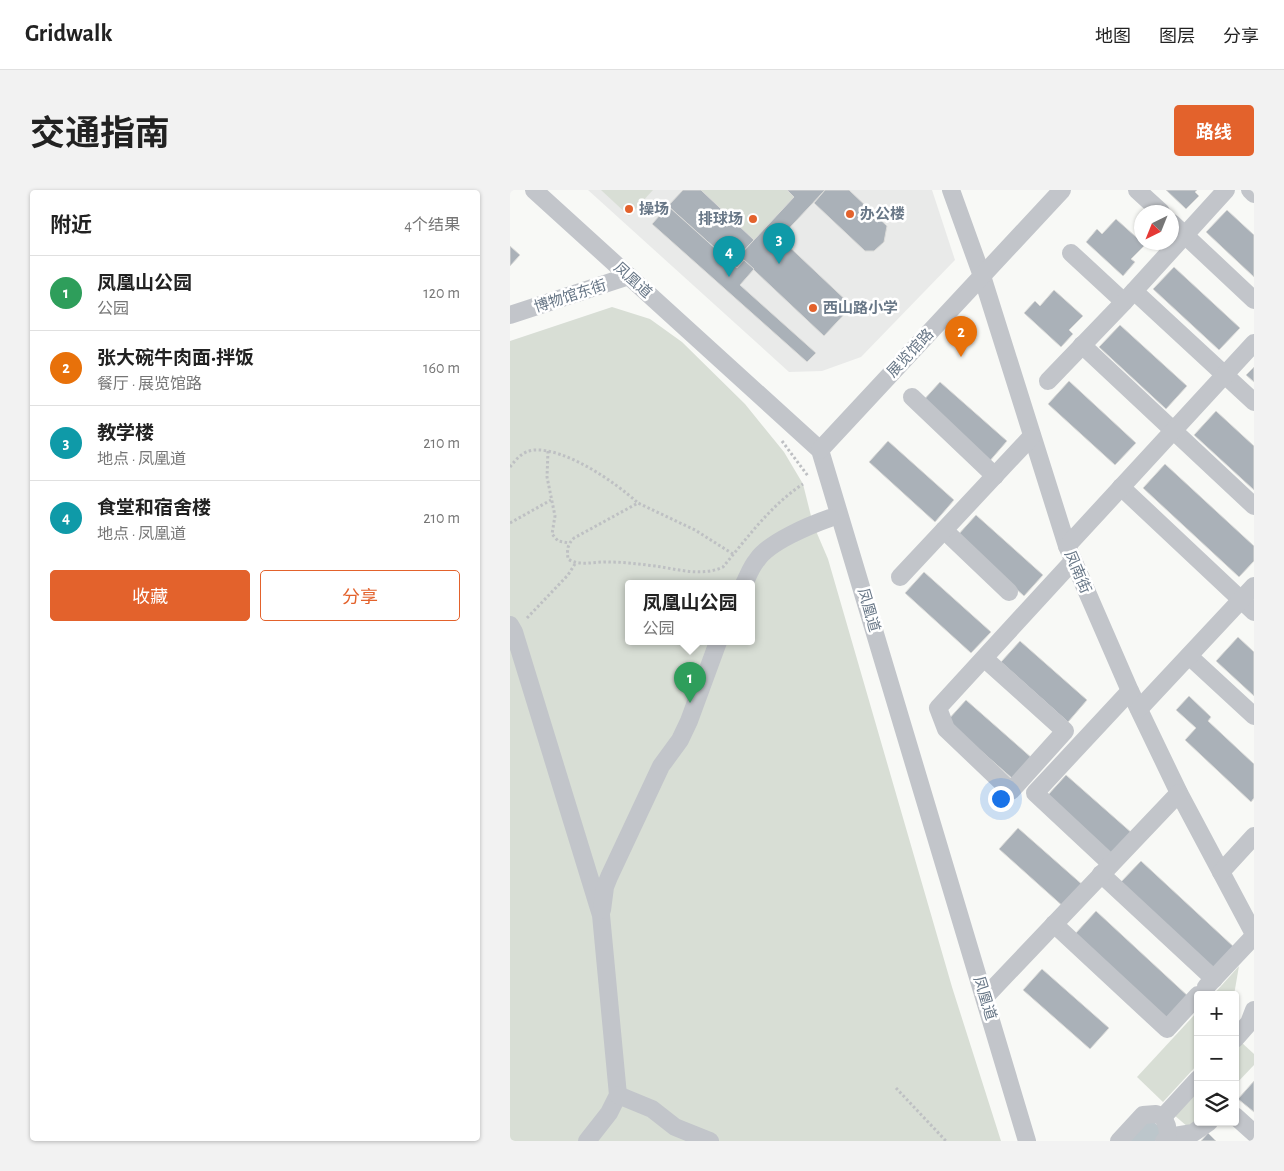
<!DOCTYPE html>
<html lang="zh">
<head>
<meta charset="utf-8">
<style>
  body { margin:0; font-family:"Alegreya Sans","Noto Sans SC",sans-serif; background:#f2f2f2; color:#222 }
  .controls { position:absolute; right:15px; bottom:15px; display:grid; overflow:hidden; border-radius:5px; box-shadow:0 1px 4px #0004 }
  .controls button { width:45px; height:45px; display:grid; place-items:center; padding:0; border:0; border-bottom:1px solid #e0e0e0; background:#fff; color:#222; font:25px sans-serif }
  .compass { position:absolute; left:624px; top:15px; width:45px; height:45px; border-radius:50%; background:#fff; box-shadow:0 1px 4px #0004; rotate:223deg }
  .you { position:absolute; left:490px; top:608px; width:18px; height:18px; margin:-12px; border:4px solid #fff; border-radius:50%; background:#1a73e8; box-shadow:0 0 0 8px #1a73e833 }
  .badge { display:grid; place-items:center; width:32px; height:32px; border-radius:50%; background:#e3622c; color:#fff; font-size:16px; font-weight:700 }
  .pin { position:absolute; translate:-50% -41px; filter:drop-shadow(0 1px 2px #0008) }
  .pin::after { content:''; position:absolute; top:26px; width:18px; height:15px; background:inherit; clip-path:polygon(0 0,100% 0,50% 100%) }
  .popup { position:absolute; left:115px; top:390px; width:130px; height:65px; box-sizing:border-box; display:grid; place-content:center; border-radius:5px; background:#fff; filter:drop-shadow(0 1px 4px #0005); font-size:16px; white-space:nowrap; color:#767676 }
  .popup b { font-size:19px; color:#222 }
  .popup::after { content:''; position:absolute; left:50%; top:100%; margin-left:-10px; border:10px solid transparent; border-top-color:#fff }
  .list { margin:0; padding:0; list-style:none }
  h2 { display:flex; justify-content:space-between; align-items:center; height:65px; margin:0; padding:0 20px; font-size:21px }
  h2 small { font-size:16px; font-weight:400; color:#767676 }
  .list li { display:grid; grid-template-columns:32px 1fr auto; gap:15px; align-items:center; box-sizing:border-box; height:75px; padding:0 20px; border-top:1px solid #e0e0e0 }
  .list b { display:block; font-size:19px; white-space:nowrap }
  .list p { margin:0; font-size:16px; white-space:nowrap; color:#767676 }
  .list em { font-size:16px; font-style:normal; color:#767676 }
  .actions { display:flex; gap:10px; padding:15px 20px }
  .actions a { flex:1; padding:11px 0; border:1px solid #e3622c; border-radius:5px; text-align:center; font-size:18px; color:#e3622c }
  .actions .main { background:#e3622c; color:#fff }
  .icon { flex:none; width:28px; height:28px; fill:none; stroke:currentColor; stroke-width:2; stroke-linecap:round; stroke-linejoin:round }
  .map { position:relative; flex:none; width:744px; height:951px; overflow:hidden; border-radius:5px }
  header { display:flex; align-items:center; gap:30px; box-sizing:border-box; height:70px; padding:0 25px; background:#fff; border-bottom:1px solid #e0e0e0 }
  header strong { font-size:24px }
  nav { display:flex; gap:28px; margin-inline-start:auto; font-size:18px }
  .intro { display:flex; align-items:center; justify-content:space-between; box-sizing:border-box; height:120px; padding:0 30px }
  h1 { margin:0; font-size:35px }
  .button { padding:12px 22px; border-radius:5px; background:#e3622c; color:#fff; font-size:18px; font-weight:700 }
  main { display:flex; gap:30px; padding:0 30px }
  aside { flex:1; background:#fff; border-radius:5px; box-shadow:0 1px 4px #0004 }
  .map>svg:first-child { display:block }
  .built { fill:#e9eae9 }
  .green { fill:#d8ded5; fill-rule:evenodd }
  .water { fill:#bcc6cb }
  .building { fill:#aab1b8; stroke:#dadad8 }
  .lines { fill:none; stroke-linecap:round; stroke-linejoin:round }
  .path { stroke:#bec0c3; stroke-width:3; stroke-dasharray:2.5 2.5; stroke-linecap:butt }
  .minor { stroke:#c2c5ca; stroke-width:18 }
  .poi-dot { fill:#e3622c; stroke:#fff; stroke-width:2 }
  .labels { text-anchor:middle; stroke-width:5; stroke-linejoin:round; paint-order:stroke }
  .poi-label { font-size:15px; font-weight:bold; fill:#687787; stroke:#fff; text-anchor:start }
  .street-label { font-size:15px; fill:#687787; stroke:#fff }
</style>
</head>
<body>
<header>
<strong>Gridwalk</strong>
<nav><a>地图</a><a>图层</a><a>分享</a></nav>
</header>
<div class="intro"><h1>交通指南</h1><a class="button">路线</a></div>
<main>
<aside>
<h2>附近<small>4个结果</small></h2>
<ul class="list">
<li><span class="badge" style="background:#2e9e5b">1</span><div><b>凤凰山公园</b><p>公园</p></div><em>120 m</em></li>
<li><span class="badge" style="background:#e8710a">2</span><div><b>张大碗牛肉面•拌饭</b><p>餐厅 · 展览馆路</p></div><em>160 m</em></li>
<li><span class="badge" style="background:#0f9aa8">3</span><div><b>教学楼</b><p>地点 · 凤凰道</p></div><em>210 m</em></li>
<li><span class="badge" style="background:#0f9aa8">4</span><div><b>食堂和宿舍楼</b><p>地点 · 凤凰道</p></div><em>210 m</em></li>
</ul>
<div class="actions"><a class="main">收藏</a><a>分享</a></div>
</aside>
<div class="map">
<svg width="744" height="951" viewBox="0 0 744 951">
  <rect width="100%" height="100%" fill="#f8f9f6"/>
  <!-- built -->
  <path class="built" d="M78,0H422L445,70L351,167L312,181L279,182Z"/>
  <!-- green -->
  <g class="green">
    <path d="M91,0H143L119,26Z"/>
    <path d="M191,0H277L284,7L244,50Z"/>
    <path d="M102,117L140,129L172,152L235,214L274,262L293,294L303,334L318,369L442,797L491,951H0V151ZM119,394H241V452H119Z"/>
    <path d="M729,776L724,805H703Z"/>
    <path d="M688,821V874L653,912L627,887Z"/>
    <path d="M731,852L744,864V875L725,895V858Z"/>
    <path d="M688,899V931L678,937L664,925Z"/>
  </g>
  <!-- water -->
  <path class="water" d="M637,926L654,941L645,951H614Z"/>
  <!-- building -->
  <g class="building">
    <path d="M173,0H191L244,50L229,66L234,70L227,78L158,16Z"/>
    <path d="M277,0H315L270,48L342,116L314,146L229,66L284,7Z"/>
    <path d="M315,0H339L377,36L374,52L364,61H355L304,13Z"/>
    <path d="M656,0H687L685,2L689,6L676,19Z"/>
    <path d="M158,16L227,78L234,70L244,79L230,95L306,163L297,172L142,34Z"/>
    <path d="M717,20L744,45V87L696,42Z"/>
    <path d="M606,29L635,55L621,69L625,72L613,86L576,52L587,39L592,44Z"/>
    <path d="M0,56L10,65L0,76Z"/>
    <path d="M664,77L730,138L709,160L643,99Z"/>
    <path d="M544,100L573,126L559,140L563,144L551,157L514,123L525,111L530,116Z"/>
    <path d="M610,135L677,196L656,219L589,157Z"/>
    <path d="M744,177V192L736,185Z"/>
    <path d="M559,191L626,253L605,275L538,214Z"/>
    <path d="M430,192L497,251L478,273L411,213Z"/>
    <path d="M706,221L744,256V300L684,245Z"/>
    <path d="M378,251L444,310L425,332L359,272Z"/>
    <path d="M655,274L744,356V371L729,387L633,298Z"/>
    <path d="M466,325L533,385L514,406L447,346Z"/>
    <path d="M414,382L481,442L461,463L395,403Z"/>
    <path d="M728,447L744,462V506L706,471Z"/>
    <path d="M510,451L577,510L558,532L491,472Z"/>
    <path d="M679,506L701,527L698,531L744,574V608L741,612L675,550L686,538L666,520Z"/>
    <path d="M456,510L523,569L504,590L437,531Z"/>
    <path d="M556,585L623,644L604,666L537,606Z"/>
    <path d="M508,638L575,697L556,719L489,659Z"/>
    <path d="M631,671L725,758L704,780L610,693Z"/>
    <path d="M586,721L680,808L659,831L565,744Z"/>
    <path d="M532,779L599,838L580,859L513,800Z"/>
    <path d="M744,891V922L728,909Z"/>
    <path d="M698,943L706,951H691Z"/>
  </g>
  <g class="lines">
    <!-- path -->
    <g class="path">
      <path d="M272,251L298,286"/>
      <path d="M38,261L37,287L45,326L42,344L48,351L59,353"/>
      <path d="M0,277C6,269 13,261 24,260C56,258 105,292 128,313"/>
      <path d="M0,333L41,310"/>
      <path d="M223,364L185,340L128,313L64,348C57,355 57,360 58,369C70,377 85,371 99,372C114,372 129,374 145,376C167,379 192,387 213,377C237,348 261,315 293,294"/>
      <path d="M17,428L58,385L65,374"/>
      <path d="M386,898L436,951"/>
    </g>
    <!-- minor -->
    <g class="minor">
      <path d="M24,0L310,260L517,951"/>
      <path d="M441,0L472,86L557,356L620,501L669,603L744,744"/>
      <path d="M627,0L651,22"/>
      <path d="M740,0L744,4"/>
      <path d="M662,33L744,110"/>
      <path d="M561,63L614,112"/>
      <path d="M624,101L744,212"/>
      <path d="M0,125L119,86"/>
      <path d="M572,155L744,316"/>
      <path d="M538,191L614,112L716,0"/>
      <path d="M402,207L485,286"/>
      <path d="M310,260L552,0"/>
      <path d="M611,297L744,422"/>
      <path d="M434,340L499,402"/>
      <path d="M557,356L744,153"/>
      <path d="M390,387L522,246"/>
      <path d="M234,394C238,386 241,377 247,370C259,352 300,335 320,328"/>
      <path d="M0,435L4,442L91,725L108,905L99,923L77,951"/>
      <path d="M679,466L744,526"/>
      <path d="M475,469L555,541L501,601L436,539L428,518L563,371"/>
      <path d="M629,519L744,396"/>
      <path d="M601,674L525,603L620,501"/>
      <path d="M711,682L744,646"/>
      <path d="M591,684L704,789"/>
      <path d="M92,720L95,697L99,687L151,576L170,550L179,531L208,452"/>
      <path d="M544,734L657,839L688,805"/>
      <path d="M696,797L744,746"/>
      <path d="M475,807L669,603"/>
      <path d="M725,849L739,833L744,820"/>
      <path d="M108,905L142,919L165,937L200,951"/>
      <path d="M725,926L744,943"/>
      <path d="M653,927L688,889"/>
      <path d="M658,947L683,943L699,932"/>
      <path d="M609,951L633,925L646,924L653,927L657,936L658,947L654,951"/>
    </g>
  </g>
  <!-- markers -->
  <g class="poi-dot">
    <circle cx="119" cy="19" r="5"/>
    <circle cx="340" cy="24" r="5"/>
    <circle cx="243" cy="29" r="5"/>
    <circle cx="303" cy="118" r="5"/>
  </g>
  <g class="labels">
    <!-- poi labels -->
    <g class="poi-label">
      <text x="129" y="24">操场</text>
      <text x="350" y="29">办公楼</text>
      <text x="233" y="34" text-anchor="end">排球场</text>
      <text x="313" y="123">西山路小学</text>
    </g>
    <!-- street labels -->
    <g class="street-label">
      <text transform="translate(123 90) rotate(42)" y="5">凤凰道</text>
      <text transform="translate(60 106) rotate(-18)" y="5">博物馆东街</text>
      <text transform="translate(400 163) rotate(-47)" y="5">展览馆路</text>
      <text transform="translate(568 382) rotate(67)" y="5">凤南街</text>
      <text transform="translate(359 420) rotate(74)" y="5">凤凰道</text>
      <text transform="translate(475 808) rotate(73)" y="5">凤凰道</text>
    </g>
  </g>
</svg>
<div class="controls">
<button>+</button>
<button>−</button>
<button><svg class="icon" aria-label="layers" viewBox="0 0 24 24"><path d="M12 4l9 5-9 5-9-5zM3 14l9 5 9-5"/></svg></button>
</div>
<svg class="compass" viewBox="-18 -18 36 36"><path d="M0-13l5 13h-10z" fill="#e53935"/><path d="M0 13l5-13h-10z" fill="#767676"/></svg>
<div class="you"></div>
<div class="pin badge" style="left:180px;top:513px;background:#2e9e5b">1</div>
<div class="popup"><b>凤凰山公园</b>公园</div>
<div class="pin badge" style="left:451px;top:167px;background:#e8710a">2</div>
<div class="pin badge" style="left:269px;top:74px;background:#0f9aa8">3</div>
<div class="pin badge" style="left:219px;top:87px;background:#0f9aa8">4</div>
</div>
</main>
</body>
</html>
